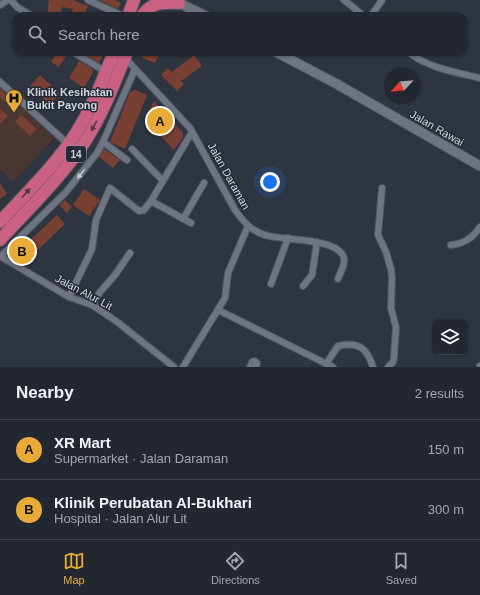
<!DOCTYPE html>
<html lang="en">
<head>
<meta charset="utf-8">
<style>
  body { margin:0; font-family:Arial,sans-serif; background:#2f343c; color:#f1f3f6 }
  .controls { position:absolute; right:12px; bottom:12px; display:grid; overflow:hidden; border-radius:8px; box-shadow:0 1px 3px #0004 }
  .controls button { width:36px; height:36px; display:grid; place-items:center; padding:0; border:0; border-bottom:1px solid #40444c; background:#232830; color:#f1f3f6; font:20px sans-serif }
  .compass { position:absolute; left:384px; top:68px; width:36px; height:36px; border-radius:50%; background:#232830; box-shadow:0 1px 3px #0004; rotate:244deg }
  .you { position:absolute; left:270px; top:182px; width:14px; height:14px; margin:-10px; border:3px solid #fff; border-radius:50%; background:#1a73e8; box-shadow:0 0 0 6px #1a73e833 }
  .badge { display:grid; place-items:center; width:26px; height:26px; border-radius:50%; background:#e8ab37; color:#111; font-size:13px; font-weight:700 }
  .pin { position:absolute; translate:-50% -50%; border:2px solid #fff; box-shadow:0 1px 4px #0006 }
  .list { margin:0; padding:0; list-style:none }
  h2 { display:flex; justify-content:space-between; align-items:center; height:52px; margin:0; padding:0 16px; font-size:17px }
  h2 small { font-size:13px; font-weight:400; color:#a3a6ab }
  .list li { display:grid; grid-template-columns:26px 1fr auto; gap:12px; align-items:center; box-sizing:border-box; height:60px; padding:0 16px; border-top:1px solid #40444c }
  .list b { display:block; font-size:15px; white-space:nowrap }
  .list p { margin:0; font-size:13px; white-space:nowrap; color:#a3a6ab }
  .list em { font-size:13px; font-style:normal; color:#a3a6ab }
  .icon { flex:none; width:22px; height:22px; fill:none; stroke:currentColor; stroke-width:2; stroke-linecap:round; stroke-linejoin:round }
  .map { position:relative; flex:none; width:480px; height:367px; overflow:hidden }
  .search { position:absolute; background:#232830; box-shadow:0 1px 3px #0004; left:12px; right:12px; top:12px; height:44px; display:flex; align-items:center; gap:10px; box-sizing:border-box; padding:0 14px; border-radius:12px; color:#a3a6ab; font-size:15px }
  .sheet { height:172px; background:#232830 }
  nav { display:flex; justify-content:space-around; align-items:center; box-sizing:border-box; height:56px; border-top:1px solid #40444c; background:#232830; font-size:11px; color:#a3a6ab }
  nav a { display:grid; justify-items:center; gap:2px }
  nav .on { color:#e8ab37 }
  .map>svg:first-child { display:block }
  .medical { fill:#4b3732 }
  .building { fill:#783f33 }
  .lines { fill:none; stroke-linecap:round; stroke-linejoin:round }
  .street-casing { stroke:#4f545e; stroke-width:8 }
  .secondary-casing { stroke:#4f545e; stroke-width:11 }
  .highway-casing { stroke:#4f545e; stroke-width:14 }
  .street { stroke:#6e7582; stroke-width:6 }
  .secondary { stroke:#6e7582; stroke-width:9 }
  .highway { stroke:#ca6182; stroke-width:12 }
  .oneway { fill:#4e3849 }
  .oneway2 { fill:#c2c7cf }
  .labels { text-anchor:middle; stroke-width:3; stroke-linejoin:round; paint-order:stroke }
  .shield { fill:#252b36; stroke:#9da2ab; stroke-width:1 }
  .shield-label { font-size:10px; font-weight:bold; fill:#d1d5dd }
  .poi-label { font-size:11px; font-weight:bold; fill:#d1d5dd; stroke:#252b36; text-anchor:start }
  .street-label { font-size:11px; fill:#d1d5dd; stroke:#252b36 }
</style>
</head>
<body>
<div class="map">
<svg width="480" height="367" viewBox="0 0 480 367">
  <rect width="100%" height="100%" fill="#2f3540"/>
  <!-- medical -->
  <path class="medical" d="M0,87L54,138L13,182L0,169Z"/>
  <!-- building -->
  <g class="building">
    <path d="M49,0H73L88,6L84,16H70L73,9L62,7L60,16H47Z"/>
    <path d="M99,0H115L121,3L118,9Z"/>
    <path d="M57,52H60L66,56L59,67L51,62Z"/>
    <path d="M82,52H105L99,63Z"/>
    <path d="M144,52H160L155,63L142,58Z"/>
    <path d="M215,52H228L225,57Z"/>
    <path d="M194,55L202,66L181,81L184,84L177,91L161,75L168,68L172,72Z"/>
    <path d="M79,61L92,69L93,72L84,88L69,78Z"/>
    <path d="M40,75L60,94L50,105L30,86Z"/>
    <path d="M0,89L14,102L10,106L0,97Z"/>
    <path d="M135,90L147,95L125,149L110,142L130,92Z"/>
    <path d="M154,101L183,133V137L174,150L145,119Z"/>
    <path d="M0,109L8,116L0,124Z"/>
    <path d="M21,115L37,129L30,136L15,122Z"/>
    <path d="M104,149L120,160L113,168L99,157Z"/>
    <path d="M0,183L7,194L0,199Z"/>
    <path d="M84,189L100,200L89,216L73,205Z"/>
    <path d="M65,200L72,207L67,213L59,205Z"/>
    <path d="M57,215L65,224L24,263L18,257L22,254L16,248L23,241L26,244Z"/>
  </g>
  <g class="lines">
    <!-- street casing -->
    <g class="street-casing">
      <g id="street">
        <path d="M11,0L17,7L32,16"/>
        <path d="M88,0L123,16"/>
        <path d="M344,0L364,16"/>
        <path d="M0,5L8,0"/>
        <path d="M371,16L382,0"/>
        <path d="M73,52L106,72"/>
        <path d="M408,52C428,68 455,72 480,78"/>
        <path d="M125,58L190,128L235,210C243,221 251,231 265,235C282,241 341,237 344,259C345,265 340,273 338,279"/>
        <path d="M0,82L68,144"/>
        <path d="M103,142L127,160"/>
        <path d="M132,149L163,181"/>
        <path d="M382,188L378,235L386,252L391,269L392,278L391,308L396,327L394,357L393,362L388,367"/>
        <path d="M151,201L191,223"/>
        <path d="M183,219L204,183"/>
        <path d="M451,245C464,244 473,238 480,227"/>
        <path d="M0,256L69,297L92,305L116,321L174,367"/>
        <path d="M1,256L66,192L97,153L103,142L135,69"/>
        <path d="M271,284L288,238"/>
        <path d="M303,286L312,275L317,242"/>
        <path d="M69,297L92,249L96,220L110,188L139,211L144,210L151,201L192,132"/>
        <path d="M92,305L100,292L115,275L130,253"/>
        <path d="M218,310L333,367"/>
        <path d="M326,364L338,346C358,341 367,348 373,367"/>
        <path d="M183,367L225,298L228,273L248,226"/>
        <path d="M250,367L252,362L254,361L257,363L256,367"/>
        <path d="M480,367V366"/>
      </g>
    </g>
    <!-- secondary casing -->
    <g class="secondary-casing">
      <g id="secondary">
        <path d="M173,0L206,16"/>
        <path d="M276,52L335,83L480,166"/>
      </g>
    </g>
    <!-- highway casing -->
    <g class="highway-casing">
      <g id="highway">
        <path d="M128,16L134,0"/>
        <path d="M142,16C151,2 163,2 179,3"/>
        <path d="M0,222C26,193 55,166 76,133C92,108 103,79 114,52"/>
        <path d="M0,240C29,208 62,177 86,140C103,113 115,82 127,52"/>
      </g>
    </g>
    <!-- street -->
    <use href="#street" class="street"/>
    <!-- secondary -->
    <use href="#secondary" class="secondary"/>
    <!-- highway -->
    <use href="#highway" class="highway"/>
  </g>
  <!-- one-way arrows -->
  <defs><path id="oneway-solid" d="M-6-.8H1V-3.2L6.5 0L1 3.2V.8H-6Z"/></defs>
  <g class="oneway">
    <use href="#oneway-solid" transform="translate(94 126) rotate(119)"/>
    <use href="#oneway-solid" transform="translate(26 193) rotate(-48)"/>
  </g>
  <use class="oneway2" href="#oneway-solid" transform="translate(81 174) rotate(129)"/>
  <!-- icons -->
  <defs>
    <g id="hospital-pin" transform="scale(0.9)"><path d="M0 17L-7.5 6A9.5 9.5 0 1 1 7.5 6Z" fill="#e8ab37" stroke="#252b36"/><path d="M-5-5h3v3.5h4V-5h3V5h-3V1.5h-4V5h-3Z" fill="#111"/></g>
  </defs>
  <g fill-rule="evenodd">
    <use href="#hospital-pin" x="14" y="98"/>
  </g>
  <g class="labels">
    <!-- shield labels -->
    <rect class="shield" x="66" y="146" width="20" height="16" rx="3"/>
    <g class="shield-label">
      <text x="76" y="158">14</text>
    </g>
    <!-- poi labels -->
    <g class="poi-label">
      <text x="27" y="96">Klinik Kesihatan<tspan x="27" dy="13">Bukit Payong</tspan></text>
    </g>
    <!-- street labels -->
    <g class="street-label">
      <text transform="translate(437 128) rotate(30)" y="4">Jalan Rawai</text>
      <text transform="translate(229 176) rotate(61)" y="4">Jalan Daraman</text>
      <text transform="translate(84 292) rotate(28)" y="4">Jalan Alur Lit</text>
    </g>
  </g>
</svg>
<div class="controls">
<button><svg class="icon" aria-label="layers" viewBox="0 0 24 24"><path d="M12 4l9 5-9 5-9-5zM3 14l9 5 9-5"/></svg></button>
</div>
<svg class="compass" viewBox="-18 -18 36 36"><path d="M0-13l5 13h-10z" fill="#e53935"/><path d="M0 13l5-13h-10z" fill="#a3a6ab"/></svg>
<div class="you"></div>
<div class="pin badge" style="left:160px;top:121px">A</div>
<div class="pin badge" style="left:22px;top:251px">B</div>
<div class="search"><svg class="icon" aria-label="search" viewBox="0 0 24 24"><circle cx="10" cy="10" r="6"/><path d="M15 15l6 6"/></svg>Search here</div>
</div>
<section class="sheet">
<h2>Nearby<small>2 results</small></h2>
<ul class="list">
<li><span class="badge">A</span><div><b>XR Mart</b><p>Supermarket · Jalan Daraman</p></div><em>150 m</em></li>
<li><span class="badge">B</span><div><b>Klinik Perubatan Al-Bukhari</b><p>Hospital · Jalan Alur Lit</p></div><em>300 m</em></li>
</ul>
</section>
<nav>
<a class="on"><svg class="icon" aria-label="map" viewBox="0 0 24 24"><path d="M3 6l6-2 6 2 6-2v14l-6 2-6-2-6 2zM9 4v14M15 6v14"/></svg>Map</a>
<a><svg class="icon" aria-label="directions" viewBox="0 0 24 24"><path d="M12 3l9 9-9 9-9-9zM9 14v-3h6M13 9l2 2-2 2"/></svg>Directions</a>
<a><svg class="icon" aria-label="saved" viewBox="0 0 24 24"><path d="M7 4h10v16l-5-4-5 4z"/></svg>Saved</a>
</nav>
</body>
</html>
